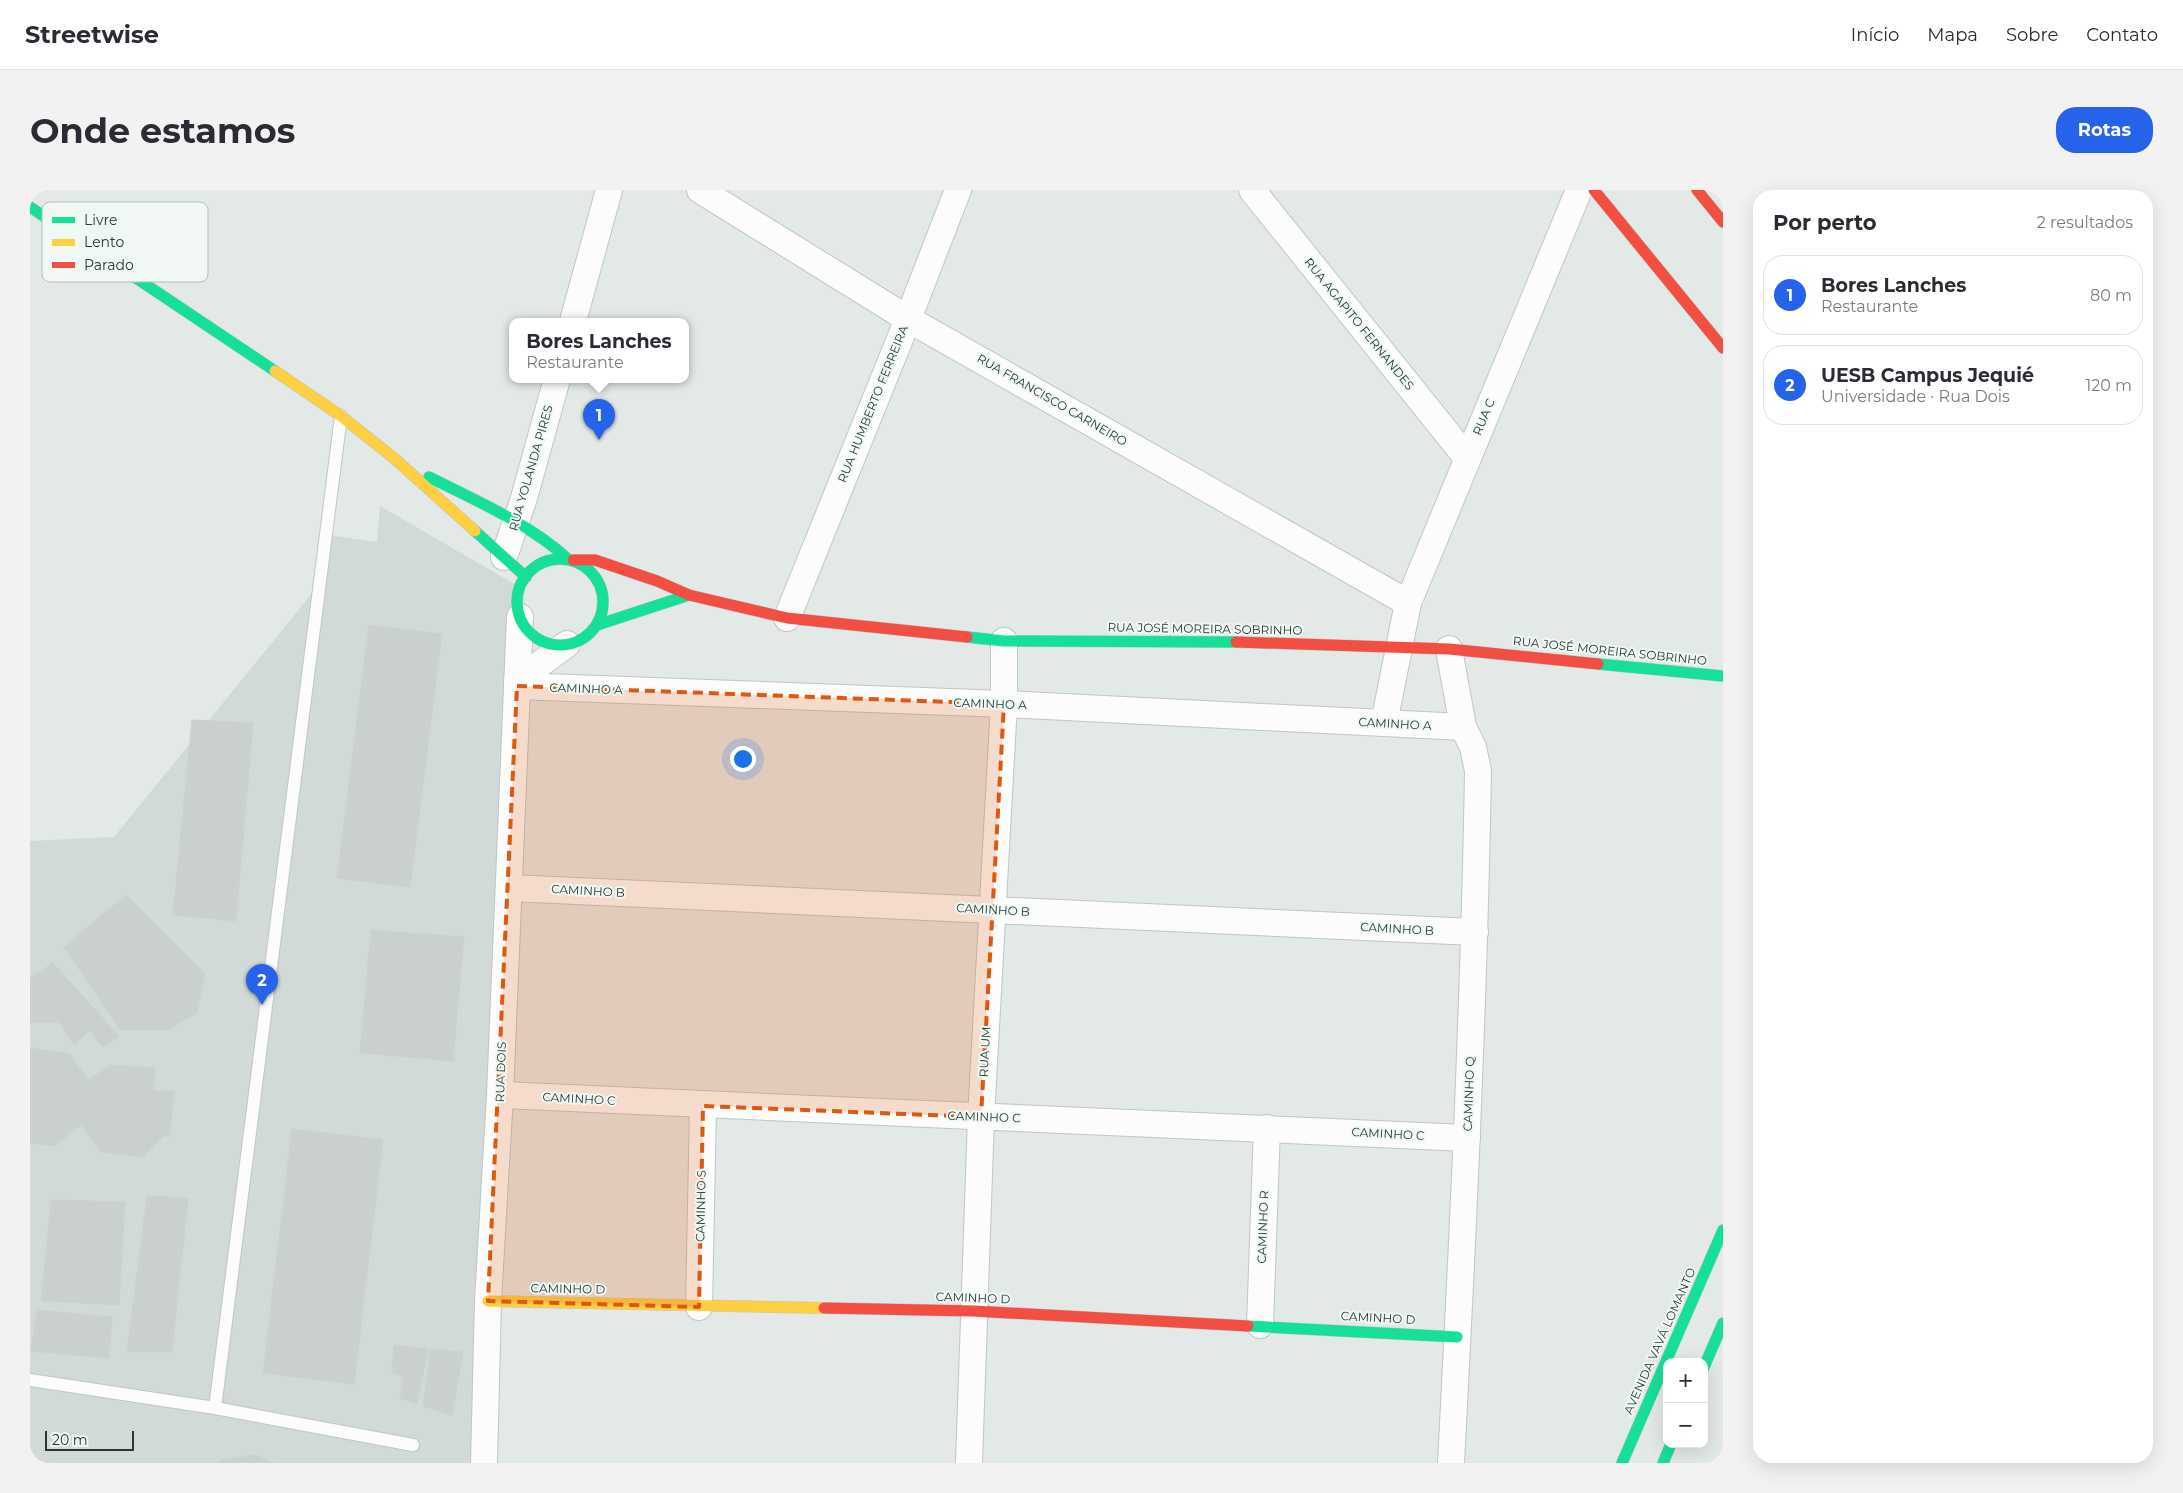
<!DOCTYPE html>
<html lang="pt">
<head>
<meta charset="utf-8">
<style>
  body { margin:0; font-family:Montserrat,sans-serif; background:#f2f2f3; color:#2b2b33 }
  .controls { position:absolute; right:15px; bottom:15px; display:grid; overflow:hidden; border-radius:10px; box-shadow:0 5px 20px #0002 }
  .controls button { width:45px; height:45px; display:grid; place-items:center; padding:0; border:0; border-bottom:1px solid #e1e1e2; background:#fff; color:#2b2b33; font:25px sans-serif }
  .scale { position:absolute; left:15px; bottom:12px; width:89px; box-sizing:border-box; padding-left:5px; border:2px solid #223b34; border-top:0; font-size:14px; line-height:18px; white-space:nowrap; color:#223b34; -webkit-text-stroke:4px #f1f8f4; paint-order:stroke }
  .you { position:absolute; left:712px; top:568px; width:18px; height:18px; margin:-12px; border:4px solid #fff; border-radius:50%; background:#1a73e8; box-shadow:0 0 0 8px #1a73e833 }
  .badge { display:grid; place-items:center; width:32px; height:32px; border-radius:50%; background:#2563eb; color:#fff; font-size:16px; font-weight:700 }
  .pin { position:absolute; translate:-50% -41px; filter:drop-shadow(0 1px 2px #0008) }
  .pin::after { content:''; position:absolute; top:26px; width:18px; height:15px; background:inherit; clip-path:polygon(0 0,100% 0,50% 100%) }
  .popup { position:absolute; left:479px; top:128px; width:180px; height:65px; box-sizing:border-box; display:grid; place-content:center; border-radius:10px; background:#fff; filter:drop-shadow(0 1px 4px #0005); font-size:16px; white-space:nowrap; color:#7c7c81 }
  .popup b { font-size:19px; color:#2b2b33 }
  .popup::after { content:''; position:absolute; left:50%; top:100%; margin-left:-10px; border:10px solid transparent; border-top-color:#fff }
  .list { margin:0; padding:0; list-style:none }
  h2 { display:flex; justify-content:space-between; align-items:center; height:65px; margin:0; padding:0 20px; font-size:21px }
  h2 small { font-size:16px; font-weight:400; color:#7c7c81 }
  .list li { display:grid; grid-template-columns:32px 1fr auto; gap:15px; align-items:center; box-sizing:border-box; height:80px; margin:0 10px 10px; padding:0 10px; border:1px solid #e1e1e2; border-radius:20px }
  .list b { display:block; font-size:19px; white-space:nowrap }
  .list p { margin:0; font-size:16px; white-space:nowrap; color:#7c7c81 }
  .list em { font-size:16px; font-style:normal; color:#7c7c81 }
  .map { position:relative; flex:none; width:1693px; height:1273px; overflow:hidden; border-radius:20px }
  header { display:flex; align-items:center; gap:30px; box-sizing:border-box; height:70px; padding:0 25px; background:#fff; border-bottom:1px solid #e1e1e2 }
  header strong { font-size:24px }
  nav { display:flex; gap:28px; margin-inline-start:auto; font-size:18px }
  .intro { display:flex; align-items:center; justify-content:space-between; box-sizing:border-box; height:120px; padding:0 30px }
  h1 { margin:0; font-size:35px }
  .button { padding:12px 22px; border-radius:20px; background:#2563eb; color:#fff; font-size:18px; font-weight:700 }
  main { display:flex; gap:30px; padding:0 30px }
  aside { flex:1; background:#fff; border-radius:20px; box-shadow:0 5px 20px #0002 }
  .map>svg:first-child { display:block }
  .built { fill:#d1dad6 }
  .building { fill:#cad0cd; stroke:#ccd2cf }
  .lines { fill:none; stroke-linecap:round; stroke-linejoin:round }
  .lane-casing { stroke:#c0c6c3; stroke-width:14 }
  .street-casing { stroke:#c0c6c3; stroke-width:28 }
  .fast-casing { stroke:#bfc7c3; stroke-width:12 }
  .slow-casing { stroke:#bfc7c3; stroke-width:12 }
  .jam-casing { stroke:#bfc7c3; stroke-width:12 }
  .lane { stroke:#fbfcfb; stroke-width:12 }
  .street { stroke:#fbfcfb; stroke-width:26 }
  .fast { stroke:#16e098; stroke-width:11 }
  .slow { stroke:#ffcf43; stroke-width:11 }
  .jam { stroke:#f24e42; stroke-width:11 }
  .marked { fill:#de580e; fill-opacity:0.2; stroke:#de580e; stroke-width:4; stroke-dasharray:10 6; stroke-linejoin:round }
  .labels { text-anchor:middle; stroke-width:4; stroke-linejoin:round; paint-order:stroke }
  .street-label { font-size:12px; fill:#223b34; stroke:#f1f8f4 }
  .key { fill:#f1f8f4; stroke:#b3bfba; stroke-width:1 }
  .key-label { font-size:14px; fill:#223b34 }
</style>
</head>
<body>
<header>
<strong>Streetwise</strong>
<nav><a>Início</a><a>Mapa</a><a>Sobre</a><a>Contato</a></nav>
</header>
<div class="intro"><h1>Onde estamos</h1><a class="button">Rotas</a></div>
<main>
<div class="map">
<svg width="1693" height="1273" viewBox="0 0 1693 1273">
  <rect width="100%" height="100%" fill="#e3e9e6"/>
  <!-- built -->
  <path class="built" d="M350,316L486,395L456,979L446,1273H0V651L84,647L284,401L290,344L347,352Z"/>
  <!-- building -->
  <g class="building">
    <path d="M339,435L412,444L380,697L307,688Z"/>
    <path d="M162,530L223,533L206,731L143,725Z"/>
    <path d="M96,705L175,784L167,822L138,840H90L34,757Z"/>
    <path d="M341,740L434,747L423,871L330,863Z"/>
    <path d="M23,773L89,846L73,857L60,841L44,855L29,832L0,833V788Z"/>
    <path d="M0,858L40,864L58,890L81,875L125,878L123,900L144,902L139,947L134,946L113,967L71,962L51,935L24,956L0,953Z"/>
    <path d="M262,939L353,950L324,1194L233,1183Z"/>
    <path d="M117,1006L158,1008L142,1162H97Z"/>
    <path d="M21,1010L95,1012L89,1115L11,1111Z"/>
    <path d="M7,1120L82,1127L79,1168L1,1161Z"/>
    <path d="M364,1155L398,1159L387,1214L370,1208L373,1186L362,1183Z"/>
    <path d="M401,1159L433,1162L422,1225L393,1216Z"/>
    <path d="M226,1265L244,1273H189L190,1270Z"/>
  </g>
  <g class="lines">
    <!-- lane casing -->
    <g class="lane-casing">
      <g id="lane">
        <path d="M0,1190L185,1218L383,1255"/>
        <path d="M185,1218L311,226"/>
      </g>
    </g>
    <!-- street casing -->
    <g class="street-casing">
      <g id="street">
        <path d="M670,0L878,129L1378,413"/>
        <path d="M1222,0L1437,268"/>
        <path d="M543,131L579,0"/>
        <path d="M474,367L494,308L527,189"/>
        <path d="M757,428L878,129L928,0"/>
        <path d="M1419,459L1433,537L1443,557L1448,581C1444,812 1433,1043 1421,1273"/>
        <path d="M487,491L537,454"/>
        <path d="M487,496L974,514L1433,537"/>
        <path d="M1354,533L1378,413L1549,0"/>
        <path d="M480,698L1445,742"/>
        <path d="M470,905L1437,948"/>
        <path d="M669,1117L673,916"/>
        <path d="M1230,1135L1237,938"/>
        <path d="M454,1273L458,1111L470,905L490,427"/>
        <path d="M939,1273L951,927L974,514V451"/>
      </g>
    </g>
    <!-- fast casing -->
    <g class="fast-casing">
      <g id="fast">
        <path d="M0,17L245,181"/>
        <path d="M399,287C447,311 498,333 538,369"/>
        <path d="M445,341L496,387"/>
        <circle cx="530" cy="412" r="43"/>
        <path d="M567,435L659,405"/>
        <path d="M937,447L974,451L1206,452"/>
        <path d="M1568,474L1693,486"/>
        <path d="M1218,1136L1427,1147"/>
        <path d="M1674,1177L1693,1133"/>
        <path d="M1592,1273L1693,1040"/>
        <path d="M1633,1273L1641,1254"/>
      </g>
    </g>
    <!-- slow casing -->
    <g class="slow-casing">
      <g id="slow">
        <path d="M245,181L311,226L365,269L445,341"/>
        <path d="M458,1111L794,1118"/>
      </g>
    </g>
    <!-- jam casing -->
    <g class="jam-casing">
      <g id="jam">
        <path d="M1564,0L1693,158"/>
        <path d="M1667,0L1693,32"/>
        <path d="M543,370H565L627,391L659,405L757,428L937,447"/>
        <path d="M1206,452L1419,459L1568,474"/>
        <path d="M794,1118L943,1121L1218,1136"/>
      </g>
    </g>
    <!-- lane -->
    <use href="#lane" class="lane"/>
    <!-- street -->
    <use href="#street" class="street"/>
    <!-- fast -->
    <use href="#fast" class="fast"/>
    <!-- slow -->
    <use href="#slow" class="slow"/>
    <!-- jam -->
    <use href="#jam" class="jam"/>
  </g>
  <!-- marked area -->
  <path class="marked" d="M487,496L974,514L951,927L673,916L669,1117L458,1111Z"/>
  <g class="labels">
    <!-- street labels -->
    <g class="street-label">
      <text transform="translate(1329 134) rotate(51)" y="4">RUA AGAPITO FERNANDES</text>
      <text transform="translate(1022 210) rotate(30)" y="4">RUA FRANCISCO CARNEIRO</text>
      <text transform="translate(843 214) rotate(-68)" y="4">RUA HUMBERTO FERREIRA</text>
      <text transform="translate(1454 227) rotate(-67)" y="4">RUA C</text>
      <text transform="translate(501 278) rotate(-74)" y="4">RUA YOLANDA PIRES</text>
      <text transform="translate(1175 439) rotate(1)" y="4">RUA JOSÉ MOREIRA SOBRINHO</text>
      <text transform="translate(1580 461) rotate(6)" y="4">RUA JOSÉ MOREIRA SOBRINHO</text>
      <text transform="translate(556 499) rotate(2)" y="4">CAMINHO A</text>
      <text transform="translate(960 514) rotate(2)" y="4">CAMINHO A</text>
      <text transform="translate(1365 534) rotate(3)" y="4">CAMINHO A</text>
      <text transform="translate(558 701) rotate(3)" y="4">CAMINHO B</text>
      <text transform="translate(963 720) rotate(3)" y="4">CAMINHO B</text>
      <text transform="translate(1367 739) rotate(3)" y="4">CAMINHO B</text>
      <text transform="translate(955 862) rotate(-87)" y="4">RUA UM</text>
      <text transform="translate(471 882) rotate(-88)" y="4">RUA DOIS</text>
      <text transform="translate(1439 904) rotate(-88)" y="4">CAMINHO Q</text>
      <text transform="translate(549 909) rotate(3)" y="4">CAMINHO C</text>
      <text transform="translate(954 927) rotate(2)" y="4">CAMINHO C</text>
      <text transform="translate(1358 944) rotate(3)" y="4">CAMINHO C</text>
      <text transform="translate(671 1016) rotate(-89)" y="4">CAMINHO S</text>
      <text transform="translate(1233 1037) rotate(-88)" y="4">CAMINHO R</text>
      <text transform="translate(538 1099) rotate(1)" y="4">CAMINHO D</text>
      <text transform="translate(943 1108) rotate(2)" y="4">CAMINHO D</text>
      <text transform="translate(1348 1128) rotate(3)" y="4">CAMINHO D</text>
      <text transform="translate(1630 1151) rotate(-66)" y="4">AVENIDA VAVÁ LOMANTO</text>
    </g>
  </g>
  <!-- legend -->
  <rect x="12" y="12" width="166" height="80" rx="8" class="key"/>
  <rect x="22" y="27" width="23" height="6" fill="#16e098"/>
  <rect x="22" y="49" width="23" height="7" fill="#ffcf43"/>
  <rect x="22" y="72" width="23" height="6" fill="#f24e42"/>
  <g class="key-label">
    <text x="54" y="35">Livre</text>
    <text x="54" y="57">Lento</text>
    <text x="54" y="80">Parado</text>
  </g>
</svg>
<div class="controls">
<button>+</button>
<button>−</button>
</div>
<div class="scale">20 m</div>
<div class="you"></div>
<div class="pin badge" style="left:569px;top:250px">1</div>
<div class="popup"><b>Bores Lanches</b>Restaurante</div>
<div class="pin badge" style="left:232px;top:815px">2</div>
</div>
<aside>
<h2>Por perto<small>2 resultados</small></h2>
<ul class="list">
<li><span class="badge">1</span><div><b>Bores Lanches</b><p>Restaurante</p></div><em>80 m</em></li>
<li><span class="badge">2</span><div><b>UESB Campus Jequié</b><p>Universidade · Rua Dois</p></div><em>120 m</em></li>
</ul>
</aside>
</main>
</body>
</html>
